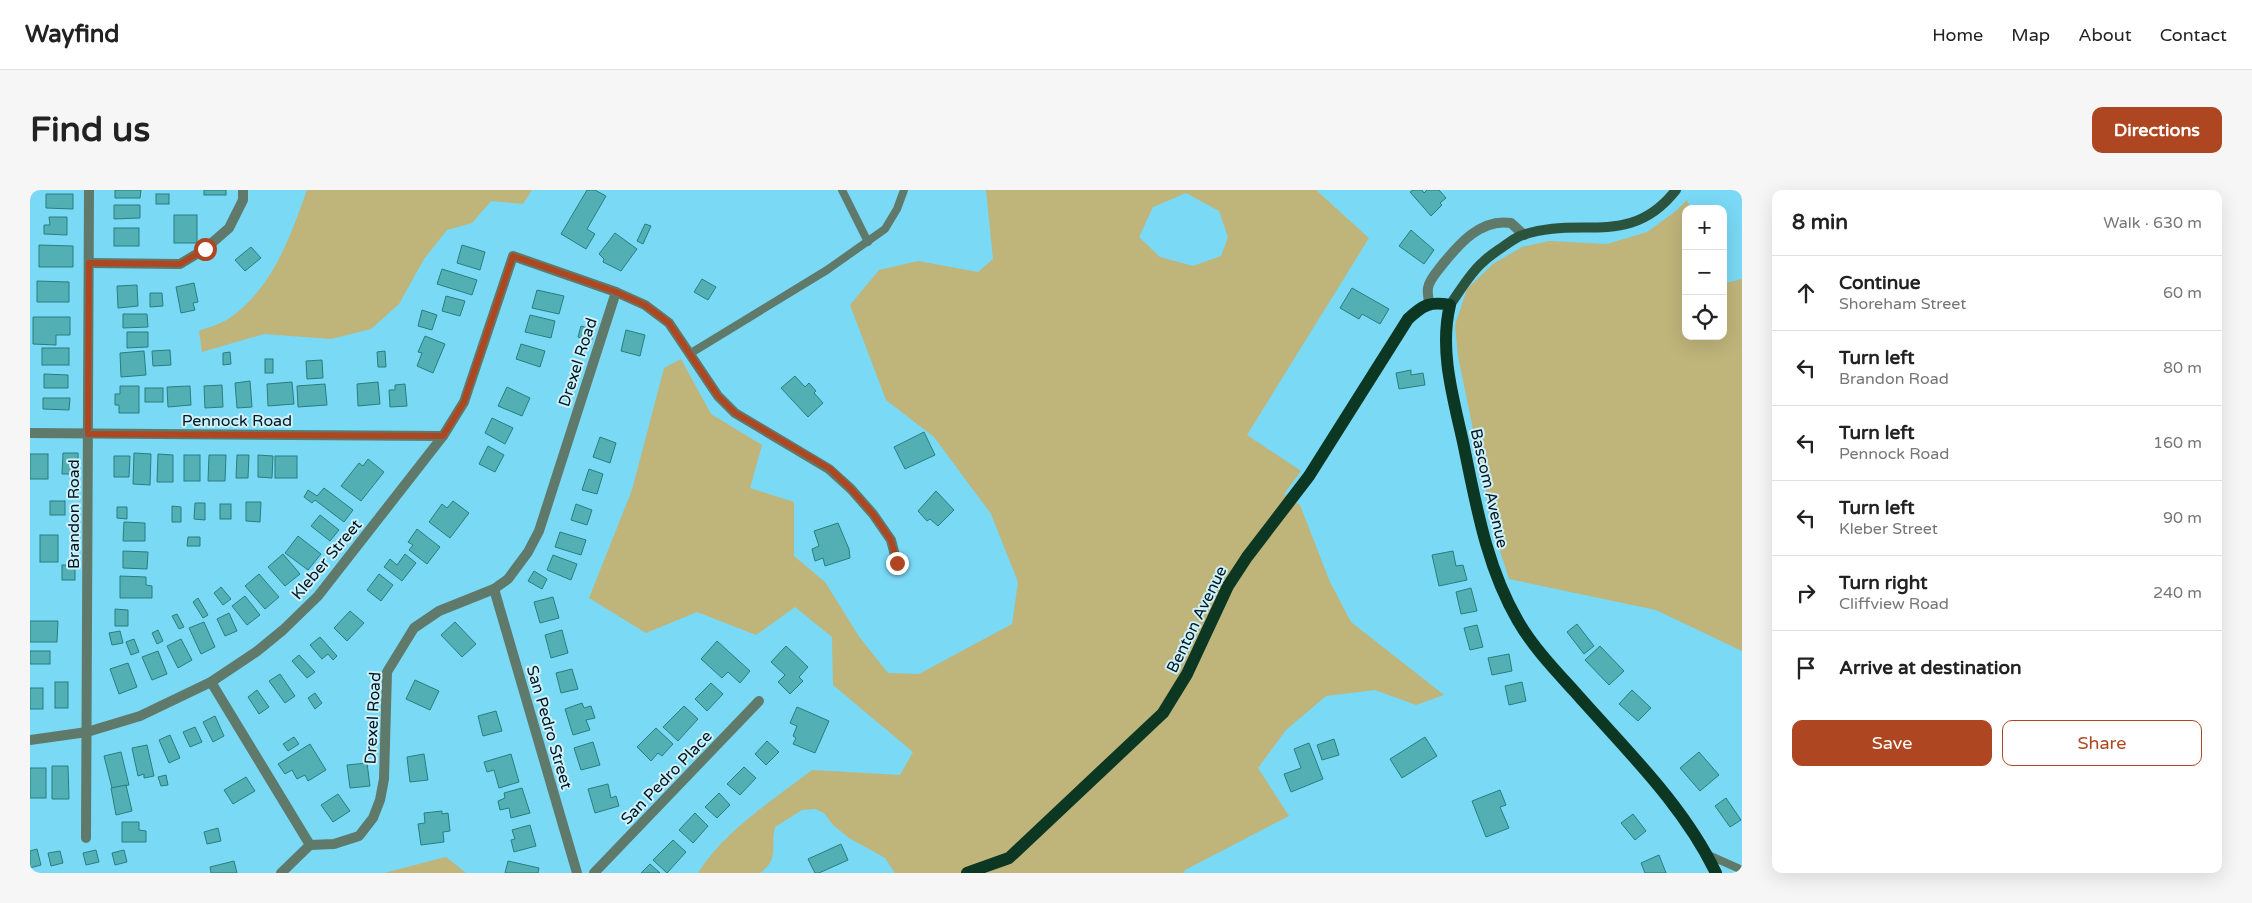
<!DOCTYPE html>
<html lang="en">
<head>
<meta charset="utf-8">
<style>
  body { margin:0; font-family:"Varela Round",sans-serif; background:#f6f6f6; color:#222 }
  .controls { position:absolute; right:15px; top:15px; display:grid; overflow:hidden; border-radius:10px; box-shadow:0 5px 20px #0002 }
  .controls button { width:45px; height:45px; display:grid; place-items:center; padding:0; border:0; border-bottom:1px solid #e0e0e0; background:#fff; color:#222; font:25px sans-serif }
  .stop { position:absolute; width:15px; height:15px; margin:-11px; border:4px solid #ae4721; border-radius:50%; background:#fff }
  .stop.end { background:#ae4721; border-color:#fff; box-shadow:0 1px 5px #0008 }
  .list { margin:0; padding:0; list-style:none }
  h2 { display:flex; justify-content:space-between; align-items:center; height:65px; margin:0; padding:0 20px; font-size:21px }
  h2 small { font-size:16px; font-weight:400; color:#767676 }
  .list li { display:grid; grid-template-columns:32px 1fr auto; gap:15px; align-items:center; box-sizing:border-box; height:75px; padding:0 20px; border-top:1px solid #e0e0e0 }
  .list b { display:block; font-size:19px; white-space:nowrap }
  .list p { margin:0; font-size:16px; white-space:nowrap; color:#767676 }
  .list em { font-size:16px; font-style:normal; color:#767676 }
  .actions { display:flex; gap:10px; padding:15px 20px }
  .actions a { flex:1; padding:11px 0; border:1px solid #ae4721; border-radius:10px; text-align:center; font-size:18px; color:#ae4721 }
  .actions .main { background:#ae4721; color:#fff }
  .icon { flex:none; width:28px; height:28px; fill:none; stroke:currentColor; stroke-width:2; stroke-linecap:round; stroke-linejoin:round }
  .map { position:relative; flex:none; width:1712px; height:683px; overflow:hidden; border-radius:10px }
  header { display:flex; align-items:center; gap:30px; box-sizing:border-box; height:70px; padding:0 25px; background:#fff; border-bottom:1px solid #e0e0e0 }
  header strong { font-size:24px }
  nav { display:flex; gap:28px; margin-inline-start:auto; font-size:18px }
  .intro { display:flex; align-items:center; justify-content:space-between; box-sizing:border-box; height:120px; padding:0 30px }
  h1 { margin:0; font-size:35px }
  .button { padding:12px 22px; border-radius:10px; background:#ae4721; color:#fff; font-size:18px; font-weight:700 }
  main { display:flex; gap:30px; padding:0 30px }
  aside { flex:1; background:#fff; border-radius:10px; box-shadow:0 5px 20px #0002 }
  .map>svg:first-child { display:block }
  .green { fill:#bfb47a; fill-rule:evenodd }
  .building { fill:#52b0b4; stroke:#297d80 }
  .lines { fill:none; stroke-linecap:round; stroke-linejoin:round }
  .lane { stroke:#5f7a6a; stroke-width:8 }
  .street { stroke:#5f7a6a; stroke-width:10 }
  .secondary { stroke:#2a543e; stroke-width:10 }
  .primary { stroke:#0b3723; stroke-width:12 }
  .route { stroke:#ae4721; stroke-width:6 }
  .labels { text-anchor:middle; stroke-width:4; stroke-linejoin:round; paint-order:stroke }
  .street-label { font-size:16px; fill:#00171f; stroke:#cef1fc }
</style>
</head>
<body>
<header>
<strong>Wayfind</strong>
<nav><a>Home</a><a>Map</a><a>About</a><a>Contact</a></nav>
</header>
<div class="intro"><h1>Find us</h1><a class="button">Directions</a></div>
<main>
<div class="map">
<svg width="1712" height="683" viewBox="0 0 1712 683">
  <rect width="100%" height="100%" fill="#7ad9f5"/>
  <!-- green -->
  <g class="green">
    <path d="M277,0H502L493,14L461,11L442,33L417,40L394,69L369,114L341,139L301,149L234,144L172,162L169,141C179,137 192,134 201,127C243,97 260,47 277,0Z"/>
    <path d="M956,0H1286L1339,48L1217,245L1271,281L1254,304L1270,315L1300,392L1321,432L1414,505L1386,515L1345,500L1296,506L1256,540L1228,578L1259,626L1155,680L1153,683H865L855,668L819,648L803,635L794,623L785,619L772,620L745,637C740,657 750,669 730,683H668C695,640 742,611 782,580L870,585L883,562L803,495L802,447L765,417L726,445L667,422L616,443L559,408L602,300L634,178L651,169L681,224L732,255L720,298L764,312V366L795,392L830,448L858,483L889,484L982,434L988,392L961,324L904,247L856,210L820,115L849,80L888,71L948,82L963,69ZM1156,3L1189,21L1198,47L1191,66L1163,76L1130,67L1109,47L1123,17Z"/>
    <path d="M1657,10L1661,19H1656V146H1693V87L1696,93L1712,89V461L1626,420L1479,389L1464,342L1428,166L1425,135L1437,99L1463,74L1492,57L1519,51L1577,54L1617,42L1646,21Z"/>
    <path d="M416,667L436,683H354Z"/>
  </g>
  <!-- building -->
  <g class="building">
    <path d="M85,0H111L110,8H85Z"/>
    <rect x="174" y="0" width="22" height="5"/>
    <path d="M557,0H565L576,6L557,39L565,44L556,59L531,44Z"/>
    <path d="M1383,0H1392L1394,3L1397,0H1409L1416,8L1410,13L1412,15L1401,26L1380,2Z"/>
    <path d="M16,4H43V19L16,18Z"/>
    <rect x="126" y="4" width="13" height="10"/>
    <path d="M84,15H110V28L84,29Z"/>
    <rect x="144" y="25" width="23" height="28"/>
    <path d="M19,27H37V45L14,44V35H20Z"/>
    <path d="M615,34L621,36L613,54L607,51Z"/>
    <rect x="84" y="38" width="25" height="18"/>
    <path d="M1381,40L1404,60L1394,74L1369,56Z"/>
    <path d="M585,43L607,59L591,81L573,72L574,69L569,64Z"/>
    <path d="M9,55L43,56V77H9Z"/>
    <path d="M432,55L455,62L450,80L427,73Z"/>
    <path d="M221,57L231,68L215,81L205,70Z"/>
    <path d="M412,79L447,90L442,105L407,94Z"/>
    <path d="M672,89L686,97L678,110L664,102Z"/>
    <path d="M7,91L39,92V112H7Z"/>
    <path d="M164,93L168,112L163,113L165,120L151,123L146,97Z"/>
    <path d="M107,95L108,116L88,118L87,96Z"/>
    <path d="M1322,98L1359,119L1350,134L1332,124L1329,129L1310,118Z"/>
    <path d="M507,100L534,106L529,124L502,118Z"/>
    <path d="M120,103H132L133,116L120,117Z"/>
    <path d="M416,106L435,111L430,126L412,121Z"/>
    <path d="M392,120L407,125L402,140L388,136Z"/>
    <path d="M93,124H117L118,137L93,138Z"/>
    <path d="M500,125L525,131L521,148L495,142Z"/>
    <path d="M3,127H40V145H26V155L3,154Z"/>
    <path d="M551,136L565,140L561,152L548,147Z"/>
    <path d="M596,140L615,145L610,166L591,161Z"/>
    <path d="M97,142H118V157L97,158Z"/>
    <path d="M395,146L415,154L403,183L387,176L392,163L388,162Z"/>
    <path d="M491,154L515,161L510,177L486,169Z"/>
    <rect x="12" y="158" width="27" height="17"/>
    <path d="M140,160L141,175L123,176L122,161Z"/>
    <path d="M114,161L116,185L91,187L90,163Z"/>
    <path d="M355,161L356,177H348L347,162Z"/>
    <path d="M200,162L201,174L193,175V163Z"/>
    <rect x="235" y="169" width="8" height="14"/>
    <path d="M292,170L293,188L277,189L276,171Z"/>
    <path d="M1381,180V185L1393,183L1395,195L1369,199L1366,183Z"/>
    <path d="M14,184L38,185V198H14Z"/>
    <path d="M765,186L775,197L779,193L786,201L784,203L793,213L778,227L751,198Z"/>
    <path d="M220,191L222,217L207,218L205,193Z"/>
    <path d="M262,192L264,214L238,216L237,194Z"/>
    <path d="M348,192L350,214L328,216L327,194Z"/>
    <path d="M295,194L297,215L268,217L267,196Z"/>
    <path d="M375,194L377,216L360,217L359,200H365V195Z"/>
    <path d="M192,195L193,217L175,218L174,196Z"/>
    <path d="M90,196H109V223H89V215H85V204H90Z"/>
    <path d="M160,196L161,215L138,217L137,197Z"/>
    <path d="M477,197L500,208L492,226L468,216Z"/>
    <rect x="115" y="198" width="18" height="14"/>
    <path d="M13,208H40L39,220L13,219Z"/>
    <path d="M462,228L483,238L475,254L455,243Z"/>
    <path d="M894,242L905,265L875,279L864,257Z"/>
    <path d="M570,247L586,253L580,273L563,267Z"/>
    <path d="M458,256L474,265L465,282L449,274Z"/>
    <path d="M33,263H48V284H32Z"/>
    <path d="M104,263L121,264L120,295L103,294Z"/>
    <rect x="0" y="264" width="18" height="25"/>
    <path d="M128,264L143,265V292H127Z"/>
    <rect x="154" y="265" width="16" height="26"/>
    <path d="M179,265H196L195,291H178Z"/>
    <path d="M207,265H219L218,288H206Z"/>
    <path d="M228,265L243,266L242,288L228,287Z"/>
    <path d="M84,266H100L99,287H84Z"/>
    <rect x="245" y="266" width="22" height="22"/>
    <path d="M338,269L354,282L331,311L311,296L329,273L333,276Z"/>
    <path d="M559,279L573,284L567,304L552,300Z"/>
    <path d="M294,298L323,320L314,332L285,310L282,313L274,307L278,300L287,306Z"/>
    <path d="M906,301L924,320L908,336L900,329L897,331L888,321Z"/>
    <rect x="20" y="311" width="15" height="14"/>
    <path d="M423,311L439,323L420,348L399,332L412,314L417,318Z"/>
    <path d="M216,312H231L230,332L216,331Z"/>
    <path d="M165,313H175V330L164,329Z"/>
    <rect x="190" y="314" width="11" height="15"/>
    <path d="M546,314L562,320L557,335L541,330Z"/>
    <path d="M142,316L151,317V332H142Z"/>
    <path d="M87,317H97V329L87,328Z"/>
    <path d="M290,325L309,340L300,351L281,336Z"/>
    <path d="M94,332L115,333V351H93Z"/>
    <path d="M808,333L819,359L820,368L795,376L793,368L785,371L782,359L789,356L784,341Z"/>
    <path d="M387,339L410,357L397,374L379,360L383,355L378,352Z"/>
    <path d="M530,342L556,350L551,365L525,357Z"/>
    <rect x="10" y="345" width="18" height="27"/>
    <path d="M268,346L291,364L278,380L255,363Z"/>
    <path d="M158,347H170V356H157Z"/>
    <path d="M93,361L118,362L117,379L93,378Z"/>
    <path d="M1423,361L1426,376L1433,375L1437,390L1409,396L1402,365Z"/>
    <path d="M253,364L270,384L255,396L238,377Z"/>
    <path d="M375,364L386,373L372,391L354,377L360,369L367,375Z"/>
    <path d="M523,365L547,374L541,390L517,380Z"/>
    <rect x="32" y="375" width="13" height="15"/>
    <path d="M504,381L517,389L512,399L498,391Z"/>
    <path d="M229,384L249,407L235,419L215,396Z"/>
    <path d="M349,384L363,395L351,411L337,400Z"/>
    <path d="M90,386L116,387V395L122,396V408H90Z"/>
    <path d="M191,397L201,409L193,415L184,403Z"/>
    <path d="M1441,398L1447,421L1431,424L1426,402Z"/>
    <path d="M215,406L230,425L217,435L202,416Z"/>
    <path d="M523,407L529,428L510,433L504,412Z"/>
    <path d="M168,408L178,425L173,428L163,412Z"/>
    <path d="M85,419L98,420V436H85Z"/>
    <path d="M320,421L334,433L317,451L304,438Z"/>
    <path d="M199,423L207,441L195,446L187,429Z"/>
    <path d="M147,424L154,437L149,439L142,426Z"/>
    <path d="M0,431H28L27,452H0Z"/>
    <path d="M174,432L185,457L171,464L159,438Z"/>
    <path d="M425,432L446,454L432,467L411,445Z"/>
    <path d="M1547,434L1564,456L1554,464L1537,442Z"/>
    <path d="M1447,435L1453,457L1440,460L1434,438Z"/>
    <path d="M128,440L133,451L127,454L122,443Z"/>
    <path d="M532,440L538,463L521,468L515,445Z"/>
    <path d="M90,441L93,453L82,455L79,443Z"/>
    <path d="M290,447L307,466L303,470L298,464L292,469L280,455Z"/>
    <path d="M104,449L109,462L101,465L96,452Z"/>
    <path d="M151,449L162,470L148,478L137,456Z"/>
    <path d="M687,451L720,481L710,493L698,482L692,488L671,469Z"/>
    <path d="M756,456L778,477L769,487L773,491L760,504L748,492L755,485L741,472Z"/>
    <path d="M1570,456L1594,481L1579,495L1555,470Z"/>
    <rect x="0" y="461" width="20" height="13"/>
    <path d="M128,461L137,484L122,490L112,467Z"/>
    <path d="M1479,464L1482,481L1462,485L1458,468Z"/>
    <path d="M269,465L285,482L277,488L262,471Z"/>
    <path d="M98,473L107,497L89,504L80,479Z"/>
    <path d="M542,479L548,499L531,503L526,483Z"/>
    <path d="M250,484L265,506L255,513L239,491Z"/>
    <path d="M385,490L409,501L400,520L376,509Z"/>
    <rect x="25" y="492" width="13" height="26"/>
    <path d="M1492,492L1496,511L1479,515L1475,496Z"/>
    <path d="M681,493L693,504L677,521L665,509Z"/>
    <rect x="0" y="498" width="13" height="21"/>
    <path d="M227,500L239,517L229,524L218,507Z"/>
    <path d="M1602,500L1621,518L1608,531L1589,514Z"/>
    <path d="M285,503L292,513L285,519L278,508Z"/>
    <path d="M552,513L554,518L561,516L565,528L556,530L560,540L543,545L535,519Z"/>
    <path d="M654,516L668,529L648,551L633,537Z"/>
    <path d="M767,517L799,531L785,563L763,554L766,548L763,546L767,536L760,533Z"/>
    <path d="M466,521L472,541L453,546L448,526Z"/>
    <path d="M185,526L194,546L183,552L173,532Z"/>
    <path d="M165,537L172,552L160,557L153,542Z"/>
    <path d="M626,538L643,554L632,566L628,563L621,571L607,557Z"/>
    <path d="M140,545L150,568L139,573L129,550Z"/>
    <path d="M264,547L269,554L258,561L253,554Z"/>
    <path d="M1395,547L1407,566L1372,588L1360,569Z"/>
    <path d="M1304,549L1309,565L1292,570L1287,555Z"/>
    <path d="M737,551L749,562L736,575L725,564Z"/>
    <path d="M563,552L570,575L551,580L544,558Z"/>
    <path d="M1279,553L1293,589L1261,602L1254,584L1271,578L1264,559Z"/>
    <path d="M280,554L296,580L278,591L275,585L267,589L262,580L255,584L248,574Z"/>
    <path d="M117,555L124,586L114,588V584L108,586L102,558Z"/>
    <path d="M91,562L99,595L82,598L74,566Z"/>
    <path d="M1669,562L1689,585L1670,601L1650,578Z"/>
    <path d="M394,564L398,590L380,592L377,567Z"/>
    <path d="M481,564L489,592L469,598L464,580L457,582L454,572Z"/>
    <path d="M337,573L340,596L320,598L317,575Z"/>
    <path d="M22,576H38L39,609H22Z"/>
    <path d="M714,577L726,588L710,605L697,594Z"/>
    <rect x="0" y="578" width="16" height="30"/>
    <path d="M136,585L138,595L131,596L128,587Z"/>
    <path d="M216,587L225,601L203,614L194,600Z"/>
    <path d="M578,594L581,608L586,606L589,616L565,623L558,599Z"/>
    <path d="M96,595L102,621L86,625L81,598Z"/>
    <path d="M492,598L500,623L481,628L479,618L470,620L468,611L475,608L474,603Z"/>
    <path d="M1470,600L1476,615L1470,617L1479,638L1456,647L1442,611Z"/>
    <path d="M689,603L700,615L687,628L675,617Z"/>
    <path d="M308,604L320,621L303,632L291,615Z"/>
    <path d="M1696,608L1711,630L1700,637L1685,616Z"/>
    <path d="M412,621V624L418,623L420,641L413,642L414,652L391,655L388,634L395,633L394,623Z"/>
    <path d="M665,623L678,636L663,653L649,640Z"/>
    <path d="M1603,624L1616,641L1605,650L1591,633Z"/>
    <path d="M92,632H109V640L116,641V652H92Z"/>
    <path d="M500,635L506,656L484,662L481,650L485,649L482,640Z"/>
    <path d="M188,638L191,651L177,654L174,642Z"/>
    <path d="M643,650L656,662L637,683L623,670Z"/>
    <path d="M811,654L818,670L789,683H785L778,669Z"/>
    <path d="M7,659L11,675L0,678V661Z"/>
    <path d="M66,660L69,672L56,675L53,663Z"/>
    <path d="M94,660L97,672L85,675L82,663Z"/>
    <path d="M30,661L33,673L21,676L18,663Z"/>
    <path d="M1629,665L1636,683H1615L1611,673Z"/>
    <path d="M204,671L207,683H181L180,677Z"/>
    <path d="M478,671L509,678L508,683H475Z"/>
    <path d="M620,674L630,683H611Z"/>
  </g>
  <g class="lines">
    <!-- lane -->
    <g class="lane">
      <path d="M812,0L838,52"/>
      <path d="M661,163L797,80L855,39L867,19L874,0"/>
      <path d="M1676,664L1712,680"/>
    </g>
    <!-- street -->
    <g class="street">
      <path d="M59,73L150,74L175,59L199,38L213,10V0"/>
      <path d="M1399,114C1399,109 1397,103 1398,98C1399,90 1407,82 1412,75C1429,54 1451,28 1481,33L1494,45"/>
      <path d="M0,243L413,246"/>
      <path d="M464,399L547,683"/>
      <path d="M181,492L280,655L304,654L329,646L343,628L350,610L354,589L357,482L384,438L409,421L464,399L478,389L498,362L509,341L586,102"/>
      <path d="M0,550L57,542L110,526L181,492L226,462L253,440L288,406L413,246L434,212L483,66L586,102L615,115L639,133L688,206L705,223L799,279L821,299L843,324L861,350L867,373"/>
      <path d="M56,648L59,0"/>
      <path d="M251,683L280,655"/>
      <path d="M564,683L729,511"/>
    </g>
    <!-- secondary -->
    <path class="secondary" d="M1420,115C1430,101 1440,83 1453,72C1459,66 1467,61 1474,56C1479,53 1485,48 1490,46C1549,24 1599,60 1646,0"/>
    <!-- primary -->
    <path class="primary" d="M937,683L979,668L1133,523L1157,484L1198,396L1217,367L1279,286L1378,129C1393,115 1400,111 1420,115C1409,160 1423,207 1433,252C1446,314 1456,376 1488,431C1503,457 1525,480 1545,502C1595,559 1653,614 1686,683"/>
  </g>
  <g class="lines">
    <!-- route -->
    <path class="route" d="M175,59L150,74L59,73L58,244L413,246L434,212L483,66L586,102L615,115L639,133L688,206L705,223L800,279L821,299L843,324L861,350L867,373"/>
  </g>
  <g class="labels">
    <!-- street labels -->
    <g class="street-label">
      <text transform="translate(547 172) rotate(-72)" y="6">Drexel Road</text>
      <text x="207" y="236">Pennock Road</text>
      <text transform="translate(1460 298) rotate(77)" y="6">Bascom Avenue</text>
      <text transform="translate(43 324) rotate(-90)" y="6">Brandon Road</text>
      <text transform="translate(296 369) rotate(-50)" y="6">Kleber Street</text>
      <text transform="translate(1166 429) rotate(-64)" y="6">Benton Avenue</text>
      <text transform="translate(342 528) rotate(-87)" y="6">Drexel Road</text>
      <text transform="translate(520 537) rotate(74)" y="6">San Pedro Street</text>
      <text transform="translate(636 587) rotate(-46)" y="6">San Pedro Place</text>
    </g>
  </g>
</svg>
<div class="controls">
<button>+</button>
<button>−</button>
<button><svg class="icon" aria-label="locate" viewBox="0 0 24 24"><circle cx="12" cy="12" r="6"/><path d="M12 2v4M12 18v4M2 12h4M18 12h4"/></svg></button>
</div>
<div class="stop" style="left:175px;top:59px"></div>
<div class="stop end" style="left:867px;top:373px"></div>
</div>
<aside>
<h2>8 min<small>Walk · 630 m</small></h2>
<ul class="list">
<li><svg class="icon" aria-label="ahead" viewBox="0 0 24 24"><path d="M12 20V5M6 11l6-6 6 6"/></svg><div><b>Continue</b><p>Shoreham Street</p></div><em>60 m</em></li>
<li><svg class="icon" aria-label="left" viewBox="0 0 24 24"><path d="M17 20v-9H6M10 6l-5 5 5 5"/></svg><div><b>Turn left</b><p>Brandon Road</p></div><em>80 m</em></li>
<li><svg class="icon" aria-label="left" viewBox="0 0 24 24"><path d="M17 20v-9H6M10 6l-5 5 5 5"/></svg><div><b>Turn left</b><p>Pennock Road</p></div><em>160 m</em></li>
<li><svg class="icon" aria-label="left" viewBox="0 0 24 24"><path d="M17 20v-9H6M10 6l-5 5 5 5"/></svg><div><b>Turn left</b><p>Kleber Street</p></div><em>90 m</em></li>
<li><svg class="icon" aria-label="right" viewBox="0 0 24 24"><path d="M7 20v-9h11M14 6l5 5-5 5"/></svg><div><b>Turn right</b><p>Cliffview Road</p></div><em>240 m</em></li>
<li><svg class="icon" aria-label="arrive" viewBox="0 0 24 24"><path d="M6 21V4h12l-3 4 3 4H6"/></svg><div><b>Arrive at destination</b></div></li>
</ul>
<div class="actions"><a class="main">Save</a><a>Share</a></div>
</aside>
</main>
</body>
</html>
